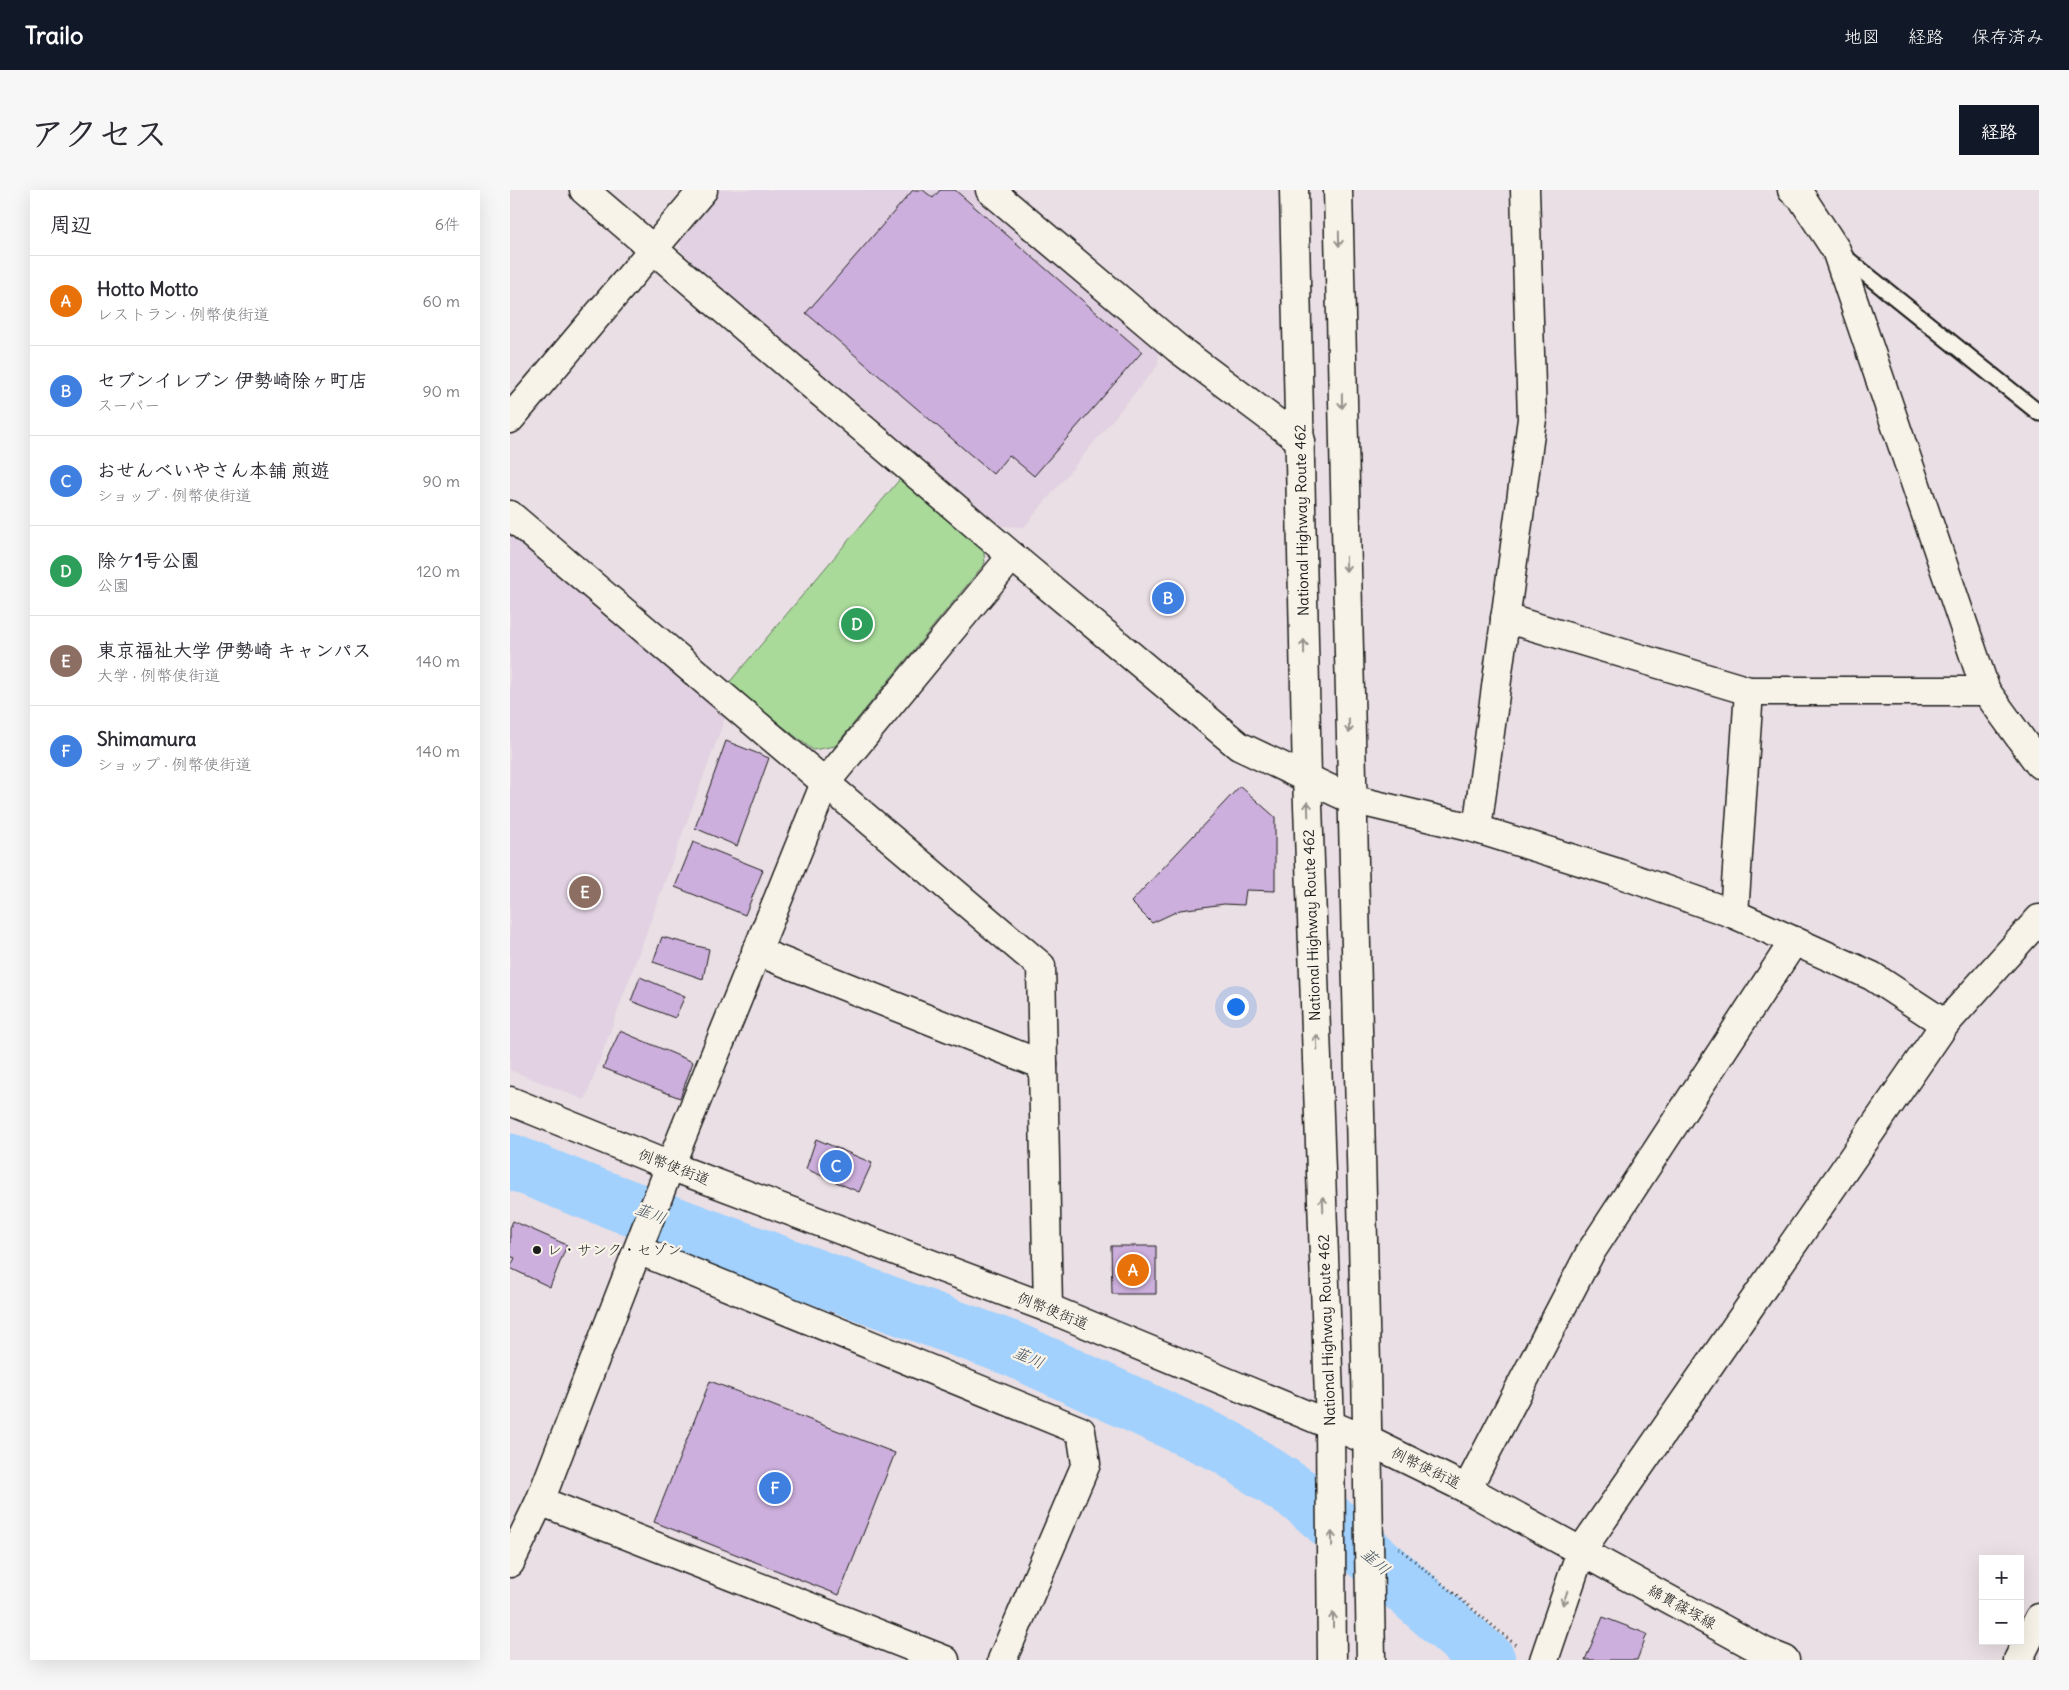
<!DOCTYPE html>
<html lang="ja">
<head>
<meta charset="utf-8">
<style>
  body { margin:0; font-family:Delius,"Klee One",sans-serif; background:#f7f7f7; color:#2b2b33 }
  .controls { position:absolute; right:15px; bottom:15px; display:grid; overflow:hidden; border-radius:0px; box-shadow:0 5px 20px #0002 }
  .controls button { width:45px; height:45px; display:grid; place-items:center; padding:0; border:0; border-bottom:1px solid #e1e1e2; background:#fff; color:#2b2b33; font:25px sans-serif }
  .you { position:absolute; left:725px; top:816px; width:18px; height:18px; margin:-12px; border:4px solid #fff; border-radius:50%; background:#1a73e8; box-shadow:0 0 0 8px #1a73e833 }
  .badge { display:grid; place-items:center; width:32px; height:32px; border-radius:50%; background:#111827; color:#fff; font-size:16px; font-weight:700 }
  .pin { position:absolute; translate:-50% -50%; border:2px solid #fff; box-shadow:0 1px 5px #0006 }
  .list { margin:0; padding:0; list-style:none }
  h2 { display:flex; justify-content:space-between; align-items:center; height:65px; margin:0; padding:0 20px; font-size:21px }
  h2 small { font-size:16px; font-weight:400; color:#7c7c81 }
  .list li { display:grid; grid-template-columns:32px 1fr auto; gap:15px; align-items:center; box-sizing:border-box; height:90px; padding:0 20px; border-top:1px solid #e1e1e2 }
  .list b { display:block; font-size:19px; white-space:nowrap }
  .list p { margin:0; font-size:16px; white-space:nowrap; color:#7c7c81 }
  .list em { font-size:16px; font-style:normal; color:#7c7c81 }
  .map { position:relative; flex:none; width:1529px; height:1470px; overflow:hidden; border-radius:0px }
  header { display:flex; align-items:center; gap:30px; box-sizing:border-box; height:70px; padding:0 25px; background:#111827; color:#fff }
  header strong { font-size:24px }
  nav { display:flex; gap:28px; margin-inline-start:auto; font-size:18px }
  .intro { display:flex; align-items:center; justify-content:space-between; box-sizing:border-box; height:120px; padding:0 30px }
  h1 { margin:0; font-size:35px }
  .button { padding:12px 22px; border-radius:0px; background:#111827; color:#fff; font-size:18px; font-weight:700 }
  main { display:flex; gap:30px; padding:0 30px }
  aside { flex:1; background:#fff; border-radius:0px; box-shadow:0 5px 20px #0002 }
  .map>svg:first-child { display:block }
  .built { fill:#e1d1e2 }
  .green { fill:#a9da9a; stroke:#627b5b }
  .lines { fill:none; stroke-linecap:round; stroke-linejoin:round }
  .river { stroke:#a2d1fe; stroke-width:55 }
  .building { fill:#ccafdc; stroke:#1c1c1c }
  .service-casing { stroke:#1c1c1c; stroke-width:19 }
  .minor-casing { stroke:#1c1c1c; stroke-width:31 }
  .tertiary-casing { stroke:#1c1c1c; stroke-width:31 }
  .secondary-casing { stroke:#1c1c1c; stroke-width:31 }
  .trunk-casing { stroke:#1c1c1c; stroke-width:31 }
  .path { stroke:#1c1c1c; stroke-width:3; stroke-dasharray:1 4; stroke-linecap:butt }
  .service { stroke:#f7f3e8; stroke-width:15 }
  .minor { stroke:#f7f3e8; stroke-width:28 }
  .tertiary { stroke:#f7f3e8; stroke-width:28 }
  .secondary { stroke:#f7f3e8; stroke-width:28 }
  .trunk { stroke:#f7f3e8; stroke-width:28 }
  .oneway { stroke:#94928c }
  .poi-dot { fill:#1c1c1c; stroke:#f7f3e8; stroke-width:2 }
  .labels { text-anchor:middle; stroke-width:4.5; stroke-linejoin:round; paint-order:stroke }
  .street-label { font-size:15px; fill:#1c1c1c; stroke:#f7f3e8 }
  .poi-label { font-size:15px; fill:#1c1c1c; stroke:#f7f3e8; text-anchor:start }
  .water-label { font-size:16px; font-style:italic; fill:#445260; stroke:#f7f3e8 }
</style>
</head>
<body>
<header>
<strong>Trailo</strong>
<nav><a>地図</a><a>経路</a><a>保存済み</a></nav>
</header>
<div class="intro"><h1>アクセス</h1><a class="button">経路</a></div>
<main>
<aside>
<h2>周辺<small>6件</small></h2>
<ul class="list">
<li><span class="badge" style="background:#e8710a">A</span><div><b>Hotto Motto</b><p>レストラン · 例幣使街道</p></div><em>60 m</em></li>
<li><span class="badge" style="background:#3f7fe0">B</span><div><b>セブンイレブン 伊勢崎除ヶ町店</b><p>スーパー</p></div><em>90 m</em></li>
<li><span class="badge" style="background:#3f7fe0">C</span><div><b>おせんベいやさん本舗 煎遊</b><p>ショップ · 例幣使街道</p></div><em>90 m</em></li>
<li><span class="badge" style="background:#2e9e5b">D</span><div><b>除ケ1号公園</b><p>公園</p></div><em>120 m</em></li>
<li><span class="badge" style="background:#8d6e63">E</span><div><b>東京福祉大学 伊勢崎 キャンパス</b><p>大学 · 例幣使街道</p></div><em>140 m</em></li>
<li><span class="badge" style="background:#3f7fe0">F</span><div><b>Shimamura</b><p>ショップ · 例幣使街道</p></div><em>140 m</em></li>
</ul>
</aside>
<div class="map">
<svg width="1529" height="1470" viewBox="0 0 1529 1470">
  <rect width="100%" height="100%" fill="#eadfe4"/>
  <filter id="ink" filterUnits="userSpaceOnUse"><feTurbulence type="fractalNoise" baseFrequency=".02" numOctaves="2"/><feDisplacementMap in="SourceGraphic" scale="10" xChannelSelector="R" yChannelSelector="G"/><feConvolveMatrix kernelMatrix="1 2 1 2 8 2 1 2 1" color-interpolation-filters="sRGB"/></filter>
  <g filter="url(#ink)">
    <!-- built -->
    <g class="built">
      <path d="M208,0H467L649,153L648,175L514,337L491,336L171,62L170,45Z"/>
      <path d="M0,342L216,525L75,910L0,880Z"/>
    </g>
    <!-- green -->
    <path class="green" d="M390,289L473,355L475,373L325,556L303,560L218,494Z"/>
    <g class="lines">
      <!-- river -->
      <path class="river" d="M0,971L69,999L505,1160L716,1257L795,1309L978,1470"/>
    </g>
    <!-- building -->
    <g class="building">
      <path d="M403,0H413L423,8L430,0H445L632,162L524,286L499,265L483,284L296,123Z"/>
      <path d="M216,551L259,568L227,656L185,638Z"/>
      <path d="M730,596L765,627V701L736,700L734,715L714,714L670,720L642,733L621,712Z"/>
      <path d="M183,652L253,680L235,725L165,697Z"/>
      <path d="M152,747L199,759L193,789L143,772Z"/>
      <path d="M130,787L175,806L165,828L121,811Z"/>
      <path d="M110,841L183,872L170,908L93,878Z"/>
      <path d="M306,949L362,973L349,1002L296,979Z"/>
      <path d="M3,1031L57,1055L40,1097L0,1078L5,1068L0,1066V1038Z"/>
      <path d="M601,1056H646V1104H602Z"/>
      <path d="M200,1191L385,1263L329,1405L144,1332Z"/>
      <path d="M1093,1427L1137,1444L1127,1470H1075Z"/>
    </g>
    <g class="lines">
      <!-- service casing -->
      <g class="service-casing">
        <path id="service" d="M1331,64L1529,223"/>
      </g>
      <!-- minor casing -->
      <g class="minor-casing">
        <g id="minor">
          <path d="M74,0L502,366L729,556L841,609L967,639L1105,682L1224,724L1362,786L1435,834"/>
          <path d="M480,0L667,158L791,251"/>
          <path d="M1282,0L1292,8L1326,60L1476,501L1529,574"/>
          <path d="M0,229L193,0"/>
          <path d="M0,325L531,776L538,1118"/>
          <path d="M995,428L1239,501H1476"/>
          <path d="M967,639L1022,229L1015,0"/>
          <path d="M1224,724L1239,501"/>
          <path d="M246,761L533,875"/>
          <path d="M128,1060L571,1241L576,1274L492,1470"/>
          <path d="M957,1299L1080,1063L1284,751"/>
          <path d="M30,1311L435,1470"/>
          <path d="M0,1373L30,1311L160,976L315,593L502,366"/>
          <path d="M1034,1470L1071,1361"/>
          <path d="M1508,1470L1529,1428"/>
        </g>
      </g>
      <!-- tertiary casing -->
      <g class="tertiary-casing">
        <path id="tertiary" d="M1071,1361L1435,834L1529,729"/>
      </g>
      <!-- secondary casing -->
      <g class="secondary-casing">
        <path id="secondary" d="M0,911L160,976L538,1118L857,1250L957,1299L1255,1462L1275,1470"/>
      </g>
      <!-- trunk casing -->
      <g class="trunk-casing">
        <g id="trunk">
          <path d="M784,0L797,587L820,1236L822,1470"/>
          <path d="M828,0L856,1176L861,1470"/>
        </g>
      </g>
      <!-- path -->
      <path class="path" d="M889,1358L1007,1456"/>
      <!-- service -->
      <use href="#service" class="service"/>
      <!-- minor -->
      <use href="#minor" class="minor"/>
      <!-- tertiary -->
      <use href="#tertiary" class="tertiary"/>
      <!-- secondary -->
      <use href="#secondary" class="secondary"/>
      <!-- trunk -->
      <use href="#trunk" class="trunk"/>
    </g>
    <!-- one-way arrows -->
    <defs><path id="oneway-shaft" d="M-6 0H5M1.5-3L5.5 0L1.5 3" fill="none" stroke-width="1.6" stroke-linecap="round" stroke-linejoin="round" transform="scale(1.25)"/></defs>
    <g class="oneway">
      <use href="#oneway-shaft" transform="translate(829 49) rotate(89)"/>
      <use href="#oneway-shaft" transform="translate(832 211) rotate(89)"/>
      <use href="#oneway-shaft" transform="translate(836 374) rotate(89)"/>
      <use href="#oneway-shaft" transform="translate(794 457) rotate(-91)"/>
      <use href="#oneway-shaft" transform="translate(839 536) rotate(89)"/>
      <use href="#oneway-shaft" transform="translate(798 619) rotate(-92)"/>
      <use href="#oneway-shaft" transform="translate(807 852) rotate(-92)"/>
      <use href="#oneway-shaft" transform="translate(813 1014) rotate(-92)"/>
      <use href="#oneway-shaft" transform="translate(822 1349) rotate(-91)"/>
      <use href="#oneway-shaft" transform="translate(1055 1408) rotate(109)"/>
      <use href="#oneway-shaft" transform="translate(823 1430) rotate(-90)"/>
    </g>
  </g>
  <!-- markers -->
  <circle class="poi-dot" cx="27" cy="1060" r="5"/>
  <g class="labels">
    <!-- street labels -->
    <g class="street-label">
      <text transform="translate(792 330) rotate(-91)" y="5">National Highway Route 462</text>
      <text transform="translate(802 735) rotate(-92)" y="5">National Highway Route 462</text>
      <text transform="translate(164 977) rotate(21)" y="5">例幣使街道</text>
      <text transform="translate(543 1121) rotate(22)" y="5">例幣使街道</text>
      <text transform="translate(817 1140) rotate(-92)" y="5">National Highway Route 462</text>
      <text transform="translate(916 1278) rotate(26)" y="5">例幣使街道</text>
      <text transform="translate(1172 1417) rotate(29)" y="5">綿貫篠塚線</text>
    </g>
    <!-- poi labels -->
    <g class="poi-label">
      <text x="37" y="1065">レ・サンク・セゾン</text>
    </g>
    <!-- water labels -->
    <g class="water-label">
      <text transform="translate(141 1023) rotate(21)" y="6">韮川</text>
      <text transform="translate(519 1167) rotate(24)" y="6">韮川</text>
      <text transform="translate(866 1371) rotate(41)" y="6">韮川</text>
    </g>
  </g>
</svg>
<div class="controls">
<button>+</button>
<button>−</button>
</div>
<div class="you"></div>
<div class="pin badge" style="left:623px;top:1080px;background:#e8710a">A</div>
<div class="pin badge" style="left:658px;top:408px;background:#3f7fe0">B</div>
<div class="pin badge" style="left:326px;top:976px;background:#3f7fe0">C</div>
<div class="pin badge" style="left:347px;top:434px;background:#2e9e5b">D</div>
<div class="pin badge" style="left:75px;top:702px;background:#8d6e63">E</div>
<div class="pin badge" style="left:265px;top:1298px;background:#3f7fe0">F</div>
</div>
</main>
</body>
</html>
